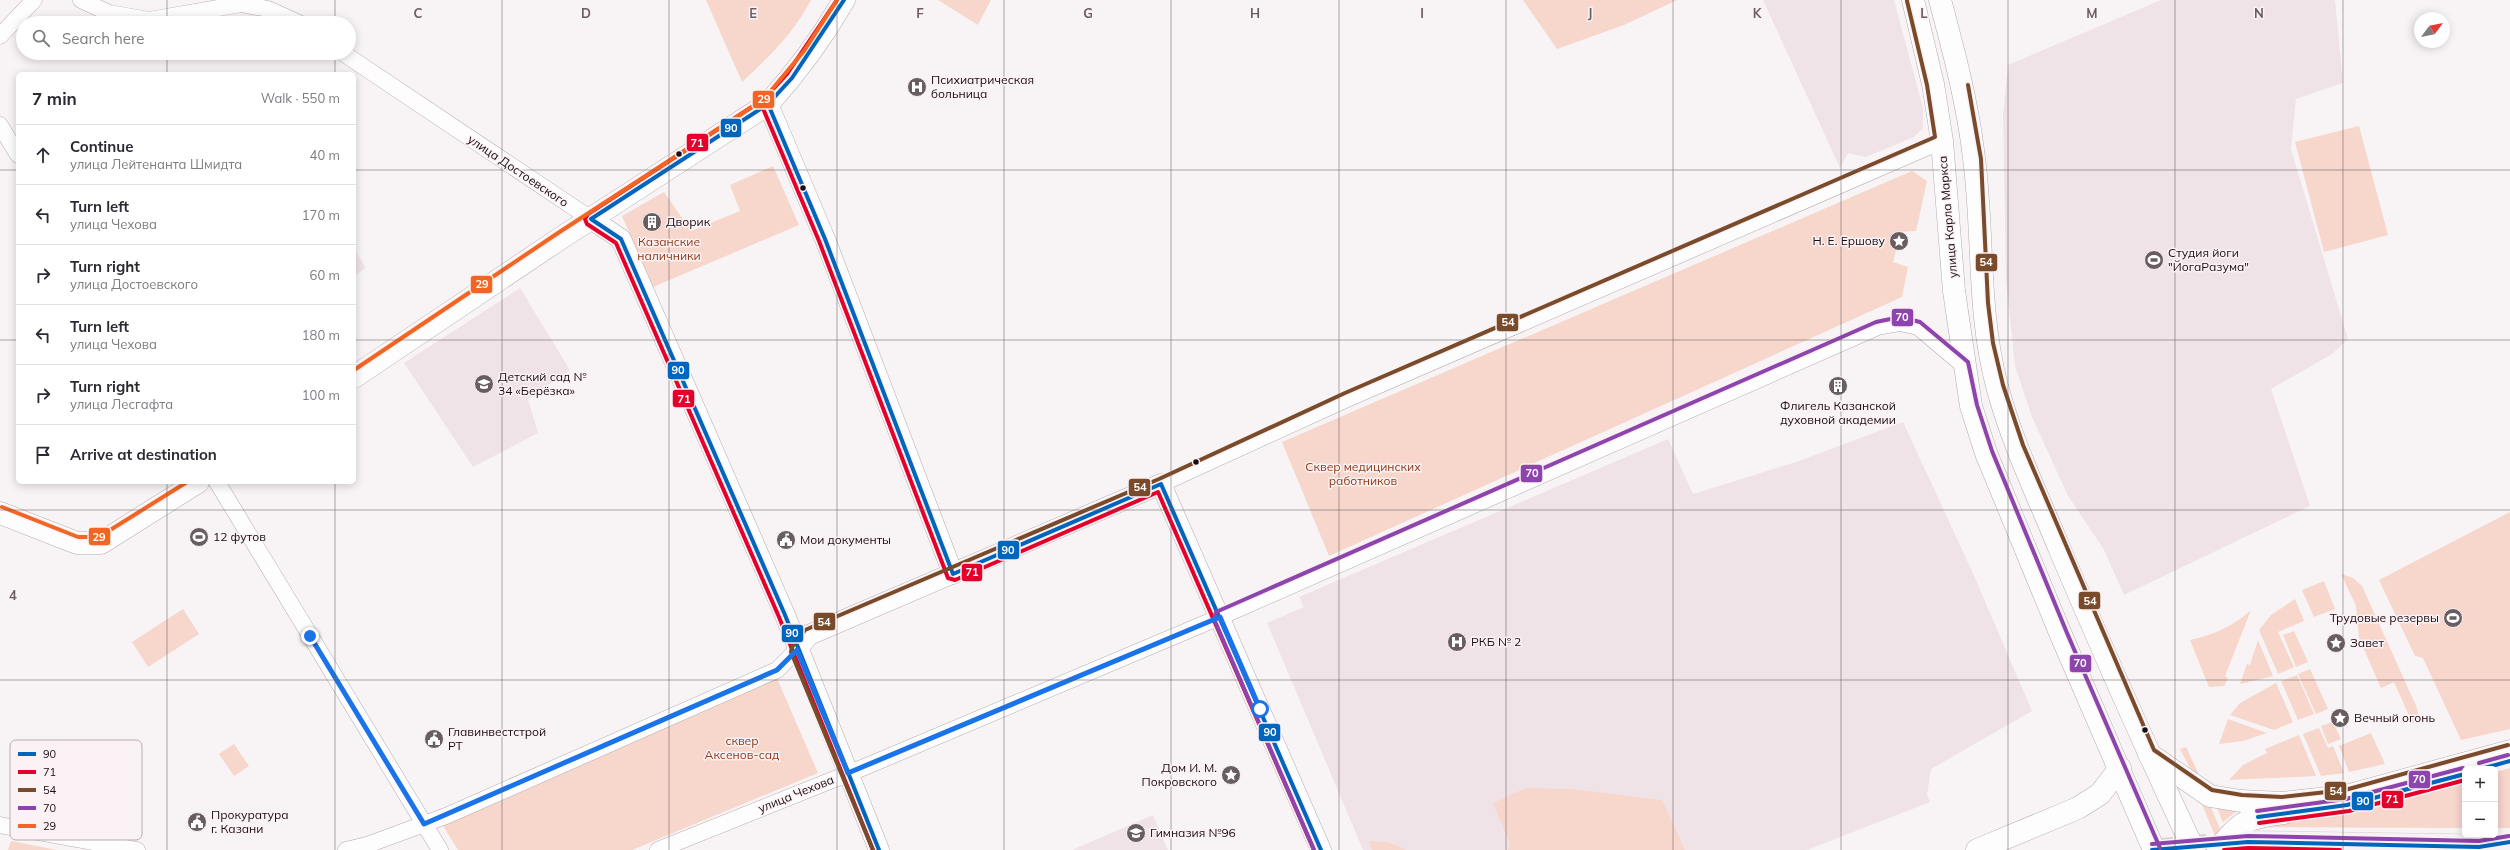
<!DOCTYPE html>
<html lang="en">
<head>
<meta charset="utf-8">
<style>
  body { margin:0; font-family:Mulish,sans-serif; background:#f2f2f3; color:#2b2b33 }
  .controls { position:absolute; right:12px; bottom:12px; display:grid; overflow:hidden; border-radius:6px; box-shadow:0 2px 10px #0003 }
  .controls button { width:36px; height:36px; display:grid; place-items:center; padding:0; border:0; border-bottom:1px solid #e1e1e2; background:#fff; color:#2b2b33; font:20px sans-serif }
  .compass { position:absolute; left:2414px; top:12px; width:36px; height:36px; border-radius:50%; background:#fff; box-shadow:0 2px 10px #0003; rotate:58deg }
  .stop { position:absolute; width:12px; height:12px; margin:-9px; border:3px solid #1a73e8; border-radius:50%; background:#fff }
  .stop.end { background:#1a73e8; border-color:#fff; box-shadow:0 1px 4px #0008 }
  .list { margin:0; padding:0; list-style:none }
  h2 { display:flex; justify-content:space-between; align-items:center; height:52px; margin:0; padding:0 16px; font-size:17px }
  h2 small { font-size:13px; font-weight:400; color:#7c7c81 }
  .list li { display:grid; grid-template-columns:26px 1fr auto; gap:12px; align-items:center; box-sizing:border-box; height:60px; padding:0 16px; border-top:1px solid #e1e1e2 }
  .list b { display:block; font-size:15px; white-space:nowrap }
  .list p { margin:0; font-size:13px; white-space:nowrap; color:#7c7c81 }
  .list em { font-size:13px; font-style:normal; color:#7c7c81 }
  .icon { flex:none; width:22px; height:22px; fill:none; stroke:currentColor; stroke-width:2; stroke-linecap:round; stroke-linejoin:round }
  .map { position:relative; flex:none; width:2510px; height:850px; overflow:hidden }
  .search { position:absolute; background:#fff; box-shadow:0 2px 10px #0003; left:16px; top:16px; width:340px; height:44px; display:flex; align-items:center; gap:10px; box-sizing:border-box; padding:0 14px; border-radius:22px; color:#7c7c81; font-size:15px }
  .panel { position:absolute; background:#fff; box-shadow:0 2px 10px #0003; left:16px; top:72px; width:340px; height:412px; border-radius:6px }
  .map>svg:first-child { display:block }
  .built { fill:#f0e3e7 }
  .green { fill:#f7d6cb }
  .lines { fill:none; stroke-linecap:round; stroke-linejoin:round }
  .primary-tunnel { stroke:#d7d1d3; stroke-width:22; stroke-dasharray:22 11; stroke-linecap:butt }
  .minor-casing { stroke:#b4abae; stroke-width:17 }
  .tertiary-casing { stroke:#b4abae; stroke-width:21 }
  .secondary-casing { stroke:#b4abae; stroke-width:23 }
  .primary-casing { stroke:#d3cfd0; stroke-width:23 }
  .minor { stroke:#fefdfe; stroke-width:16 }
  .tertiary { stroke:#fefdfe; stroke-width:20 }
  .secondary { stroke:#fefdfe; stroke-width:22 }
  .primary { stroke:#f7f2f6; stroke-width:22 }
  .bus-1-casing { stroke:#faf2f4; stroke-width:7 }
  .bus-2-casing { stroke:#faf2f4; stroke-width:7 }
  .bus-3-casing { stroke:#faf2f4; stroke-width:7 }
  .bus-4-casing { stroke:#faf2f4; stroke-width:7 }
  .bus-5-casing { stroke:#faf2f4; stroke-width:7 }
  .bus-1 { stroke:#0065bd; stroke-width:4 }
  .bus-2 { stroke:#e4002b; stroke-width:4 }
  .bus-3 { stroke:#7a4b2a; stroke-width:4 }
  .bus-4 { stroke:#8e44ad; stroke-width:4 }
  .bus-5 { stroke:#f26522; stroke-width:4 }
  .route { stroke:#1a73e8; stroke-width:5 }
  .grid { fill:none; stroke:#685e61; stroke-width:1; stroke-opacity:0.55 }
  .bus-dot { fill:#1a0d12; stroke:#faf2f4; stroke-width:1.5 }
  .labels { text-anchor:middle; stroke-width:3; stroke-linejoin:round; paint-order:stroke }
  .poi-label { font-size:12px; fill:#1a0d12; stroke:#faf2f4; text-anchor:start }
  .street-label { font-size:12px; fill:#1a0d12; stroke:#faf2f4 }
  .park-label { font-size:12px; fill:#8f3914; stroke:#faf2f4 }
  .key { fill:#faf2f4; stroke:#b7adb0; stroke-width:1 }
  .key-label { font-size:11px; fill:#1a0d12 }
  .grid-label { font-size:13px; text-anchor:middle; font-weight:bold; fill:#685e61; stroke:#faf2f4; stroke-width:3; stroke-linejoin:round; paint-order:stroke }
  .line-badge { stroke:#faf2f4; stroke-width:1.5 }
  .badge-label { font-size:11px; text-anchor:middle; font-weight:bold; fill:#fff }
</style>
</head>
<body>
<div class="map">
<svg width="2510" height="850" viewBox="0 0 2510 850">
  <rect width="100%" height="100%" fill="#f8f4f5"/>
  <!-- built -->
  <g class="built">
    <path d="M1763,0H1894L1923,108V128L1914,137L1866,157L1848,153L1840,168Z"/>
    <path d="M2161,0H2335L2343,83L2296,99L2291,149L2348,339L2332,354L2271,389L2310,506L2124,595L2103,548L2068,496L2032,417L2015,366L2006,279L2003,115L2008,65Z"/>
    <path d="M354,249L366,268L354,276Z"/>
    <path d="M520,288L570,370L528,399L538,433L473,467L404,363Z"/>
    <path d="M1903,422L1972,571L2032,711L1931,769L1927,795L1930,802L1807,850H1363L1267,623L1304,607L1299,597L1668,439L1693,494L1799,461Z"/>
    <path d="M1153,815L1168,850H1072Z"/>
  </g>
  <!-- green -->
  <g class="green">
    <path d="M706,0H811C794,33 769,57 742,82Z"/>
    <path d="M938,0H991L978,25Z"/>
    <path d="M1523,0H1677L1624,25L1557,49Z"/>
    <path d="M2359,126L2388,235L2324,252L2295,142Z"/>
    <path d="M773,166L799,225L653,287L622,216L664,192L691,231L740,211L730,185Z"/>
    <path d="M1912,171L1927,181L1916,231L1901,232L1893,262L1908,267L1902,297L1329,556L1282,442Z"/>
    <path d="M2510,512V729L2461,740L2423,658L2415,656L2379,580Z"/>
    <path d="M2341,574L2353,578L2362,586L2417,708L2418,714L2413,724L2394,682L2381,688L2359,638L2356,606Z"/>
    <path d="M2324,581L2335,609L2314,617L2302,590Z"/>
    <path d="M2295,599L2304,621L2278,632L2294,667L2278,674L2259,630L2271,615Z"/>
    <path d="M183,609L199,634L148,667L132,642Z"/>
    <path d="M2251,610L2225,676L2228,678L2224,686L2209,687L2190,640C2213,635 2234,626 2251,610Z"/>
    <path d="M2294,631L2308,662L2296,667L2283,635Z"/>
    <path d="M2258,640L2273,676L2240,684L2247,664L2250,665Z"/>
    <path d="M2310,669L2328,709L2316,714L2298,674Z"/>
    <path d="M2297,675L2314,714L2298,720L2281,681Z"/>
    <path d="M776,676L818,773L632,850H458L442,824Z"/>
    <path d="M2276,683L2293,722L2274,730L2230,715L2240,703Z"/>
    <path d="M2228,719L2267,733L2243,741L2219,744Z"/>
    <path d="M2333,722L2341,739L2328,744L2321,726Z"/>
    <path d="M2319,728L2328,748L2333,746L2344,773L2321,776L2303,734Z"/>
    <path d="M2371,733L2385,764L2349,772L2339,746Z"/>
    <path d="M2299,735L2316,776L2229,780L2243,765L2267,753L2265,749Z"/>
    <path d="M234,744L249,766L234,776L219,754Z"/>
    <path d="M2186,747L2203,783L2191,770L2180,749Z"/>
    <path d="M2510,768V828H2495V772Z"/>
    <path d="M2465,780V828L2245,827L2259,822L2310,817Z"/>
    <path d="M1526,788L1570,789L1662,800L1685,850H1508L1510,844L1493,803Z"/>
    <path d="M2197,792L2207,798L2220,829L2215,836Z"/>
    <path d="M2216,806L2237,811L2223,822Z"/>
    <path d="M11,841L57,850H8Z"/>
    <path d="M1369,841L1388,842L1406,850H1372Z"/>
  </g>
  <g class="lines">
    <!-- primary-tunnel -->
    <path class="primary-tunnel" d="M2152,850L2239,842"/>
    <!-- minor casing -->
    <g class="minor-casing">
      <g id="minor">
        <path d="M81,0L109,13L149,20L241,4L268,9L299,23"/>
        <path d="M0,36L34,0"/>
        <path d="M343,53L591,219"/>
        <path d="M0,125L18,155"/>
        <path d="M217,482L440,850"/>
        <path d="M1161,484L1347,399L1942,141"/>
        <path d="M0,825L137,850"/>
        <path d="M346,850L367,845L446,816L777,670L797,650"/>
        <path d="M658,850L867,766L1220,617L1878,327L1900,323L1918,327L1963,365"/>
      </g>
    </g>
    <!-- tertiary casing -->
    <g class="tertiary-casing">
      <g id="tertiary">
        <path d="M768,104L825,239L953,574"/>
        <path d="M591,219L621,239L785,615L879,850"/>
        <path d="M797,650L809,635L1161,484L1321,850"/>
      </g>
    </g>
    <!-- secondary casing -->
    <g class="secondary-casing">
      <g id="secondary">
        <path d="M1913,0L1933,84L1942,141L1954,291L1971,406L1986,453L2061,635L2154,850"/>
        <path d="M1940,0C1954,52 1968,105 1974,158C1984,235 1977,311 1997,386C2012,443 2038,496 2060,550C2103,651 2147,751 2194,850"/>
        <path d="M354,377L561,238L768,104C797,72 822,38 844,0"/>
        <path d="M0,513L77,543H101L198,482"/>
        <path d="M2149,754L2210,796L2241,801L2282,803L2346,796L2510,751"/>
        <path d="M1977,850L2078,808L2100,794L2120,768"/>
        <path d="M2218,850C2239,821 2249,817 2284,813"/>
      </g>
    </g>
    <!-- primary casing -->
    <g class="primary-casing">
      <path id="primary" d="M2248,842L2510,846"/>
    </g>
    <!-- minor -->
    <use href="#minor" class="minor"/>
    <!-- tertiary -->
    <use href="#tertiary" class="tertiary"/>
    <!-- secondary -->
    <use href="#secondary" class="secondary"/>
    <!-- primary -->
    <use href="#primary" class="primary"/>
    <!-- bus-1 casing -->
    <g class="bus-1-casing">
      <g id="bus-1">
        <path d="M844,0L792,78L768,104L591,219L621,239L785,615L879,850"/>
        <path d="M768,104L825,239L953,574L1161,484L1321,850"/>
        <path d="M2481,769L2510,761"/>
        <path d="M2258,817L2347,805L2465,774"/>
        <path d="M2152,850L2248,842L2479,847L2510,842"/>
      </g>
    </g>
    <!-- bus-2 casing -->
    <g class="bus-2-casing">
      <g id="bus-2">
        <path d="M837,0L787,74L764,99L588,214L585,219L587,224L616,243L779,617L873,850"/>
        <path d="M762,106L819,241L948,578L955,580L1158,492L1314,850"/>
        <path d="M2259,823L2349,811L2465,780"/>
        <path d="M2224,850L2248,848L2340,850"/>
      </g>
    </g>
    <!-- bus-3 casing -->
    <g class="bus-3-casing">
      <g id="bus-3">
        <path d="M1968,85L1981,159L1988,303L1993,343L2003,385L2023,445L2154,750L2212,790L2242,795L2282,797L2345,790L2508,745"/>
        <path d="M873,850L791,652L792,647L805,630L1159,479L1345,393L1935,137L1927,85L1907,1"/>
      </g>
    </g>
    <!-- bus-4 casing -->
    <g class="bus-4-casing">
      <g id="bus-4">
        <path d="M2479,763L2508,755"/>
        <path d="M2257,811L2346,799L2463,768"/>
        <path d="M2152,844L2248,836L2479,841L2509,836"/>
        <path d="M1314,850L1214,619L1216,612L1876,322L1900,317L1920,322L1968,362L1977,405L1992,451L2067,633L2160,848"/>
      </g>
    </g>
    <!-- bus-5 casing -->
    <g class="bus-5-casing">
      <g id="bus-5">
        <path d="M354,370L558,233L764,99L804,51L837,0"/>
        <path d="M2,507L78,537H99L187,482"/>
      </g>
    </g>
    <!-- bus-1 -->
    <use href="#bus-1" class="bus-1"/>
    <!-- bus-2 -->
    <use href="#bus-2" class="bus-2"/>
    <!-- bus-3 -->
    <use href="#bus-3" class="bus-3"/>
    <!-- bus-4 -->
    <use href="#bus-4" class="bus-4"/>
    <!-- bus-5 -->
    <use href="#bus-5" class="bus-5"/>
  </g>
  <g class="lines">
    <!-- route -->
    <path class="route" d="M310,636L424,824L777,670L797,650L848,773L1220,617L1260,709"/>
  </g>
  <!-- grid -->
  <path class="grid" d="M167,0V23M335,0V23M502,0V850M669,0V850M837,0V850M1004,0V850M1171,0V850M1339,0V850M1506,0V850M1673,0V850M1841,0V850M2008,0V850M2175,0V850M2343,0V850M167,53V74M335,53V74M0,170H18M354,170H2510M0,340H18M354,340H2510M167,482V850M335,482V850M0,510H2510M0,680H2510"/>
  <!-- icons -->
  <defs>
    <g id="hospital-disc" transform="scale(1)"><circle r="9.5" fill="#685e61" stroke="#faf2f4"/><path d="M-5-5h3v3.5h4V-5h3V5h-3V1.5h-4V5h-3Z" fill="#fff"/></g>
    <g id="building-disc" transform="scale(1)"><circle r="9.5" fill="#685e61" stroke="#faf2f4"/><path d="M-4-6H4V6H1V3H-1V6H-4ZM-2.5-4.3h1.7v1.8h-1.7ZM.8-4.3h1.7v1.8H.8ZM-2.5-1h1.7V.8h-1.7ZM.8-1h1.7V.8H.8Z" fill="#fff"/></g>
    <g id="sight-disc" transform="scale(1)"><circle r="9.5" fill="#685e61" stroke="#faf2f4"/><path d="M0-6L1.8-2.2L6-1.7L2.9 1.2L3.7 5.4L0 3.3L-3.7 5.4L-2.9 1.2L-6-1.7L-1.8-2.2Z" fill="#fff"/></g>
    <g id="stadium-disc" transform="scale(1)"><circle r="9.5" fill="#685e61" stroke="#faf2f4"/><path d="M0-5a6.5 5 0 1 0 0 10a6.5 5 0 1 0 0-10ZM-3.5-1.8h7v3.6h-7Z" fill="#fff"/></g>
    <g id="school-disc" transform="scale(1)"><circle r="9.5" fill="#685e61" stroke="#faf2f4"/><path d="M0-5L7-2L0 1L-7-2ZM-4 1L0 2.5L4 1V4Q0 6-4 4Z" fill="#fff"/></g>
    <g id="civic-disc" transform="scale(1)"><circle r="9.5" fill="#685e61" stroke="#faf2f4"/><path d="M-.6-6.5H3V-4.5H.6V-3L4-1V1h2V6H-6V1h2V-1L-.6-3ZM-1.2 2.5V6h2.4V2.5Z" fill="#fff"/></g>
  </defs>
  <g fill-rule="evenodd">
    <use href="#hospital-disc" x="917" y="87"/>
    <use href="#building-disc" x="652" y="222"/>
    <use href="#sight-disc" x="1899" y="241"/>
    <use href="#stadium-disc" x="2154" y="260"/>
    <use href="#school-disc" x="484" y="384"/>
    <use href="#building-disc" x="1838" y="386"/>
    <use href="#stadium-disc" x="199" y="537"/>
    <use href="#civic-disc" x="786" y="540"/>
    <use href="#stadium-disc" x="2453" y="618"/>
    <use href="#hospital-disc" x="1457" y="642"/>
    <use href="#sight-disc" x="2336" y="643"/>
    <use href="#sight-disc" x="2340" y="718"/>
    <use href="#civic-disc" x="434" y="739"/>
    <use href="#sight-disc" x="1231" y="775"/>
    <use href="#civic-disc" x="197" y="822"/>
    <use href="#school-disc" x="1136" y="833"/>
  </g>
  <!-- markers -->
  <g class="bus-dot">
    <circle cx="679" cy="154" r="3.5"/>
    <circle cx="803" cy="188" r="3.5"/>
    <circle cx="1196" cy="462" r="3.5"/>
    <circle cx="2145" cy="730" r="3.5"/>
  </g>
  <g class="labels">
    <!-- poi labels -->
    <g class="poi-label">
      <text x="931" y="84">Психиатрическая<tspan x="931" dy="14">больница</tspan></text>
      <text x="666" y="226">Дворик</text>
      <text x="1885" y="245" text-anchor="end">Н. Е. Ершову</text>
      <text x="2168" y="257">Студия йоги<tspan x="2168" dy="14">"ЙогаРазума"</tspan></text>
      <text x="498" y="381">Детский сад №<tspan x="498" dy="14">34 «Берёзка»</tspan></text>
      <text x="1838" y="410" text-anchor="middle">Флигель Казанской<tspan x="1838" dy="14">духовной академии</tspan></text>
      <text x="213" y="541">12 футов</text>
      <text x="800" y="544">Мои документы</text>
      <text x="2439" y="622" text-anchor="end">Трудовые резервы</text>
      <text x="1471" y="646">РКБ № 2</text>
      <text x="2350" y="647">Завет</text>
      <text x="2354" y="722">Вечный огонь</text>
      <text x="448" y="736">Главинвестстрой<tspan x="448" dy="14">РТ</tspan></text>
      <text x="1217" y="772" text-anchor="end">Дом И. М.<tspan x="1217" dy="14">Покровского</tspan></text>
      <text x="211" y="819">Прокуратура<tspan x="211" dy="14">г. Казани</tspan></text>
      <text x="1150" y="837">Гимназия №96</text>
    </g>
    <!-- street labels -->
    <g class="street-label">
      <text transform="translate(518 171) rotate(34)" y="4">улица Достоевского</text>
      <text transform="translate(1948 217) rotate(-95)" y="4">улица Карла Маркса</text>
      <text transform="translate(796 794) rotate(-22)" y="4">улица Чехова</text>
    </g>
    <!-- park labels -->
    <g class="park-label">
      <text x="669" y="246">Казанские<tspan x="669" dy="14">наличники</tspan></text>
      <text x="1363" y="471">Сквер медицинских<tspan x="1363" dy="14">работников</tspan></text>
      <text x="742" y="745">сквер<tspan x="742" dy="14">Аксенов-сад</tspan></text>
    </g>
  </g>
  <!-- legend -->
  <rect x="10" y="740" width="132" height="100" rx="6" class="key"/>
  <rect x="18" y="752" width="18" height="4" fill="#0065bd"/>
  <rect x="18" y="770" width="18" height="4" fill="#e4002b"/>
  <rect x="18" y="788" width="18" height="4" fill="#7a4b2a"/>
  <rect x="18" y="806" width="18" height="4" fill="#8e44ad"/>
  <rect x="18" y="824" width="18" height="4" fill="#f26522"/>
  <g class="key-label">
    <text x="43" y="758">90</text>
    <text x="43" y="776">71</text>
    <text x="43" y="794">54</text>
    <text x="43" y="812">70</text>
    <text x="43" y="830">29</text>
  </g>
  <g class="grid-label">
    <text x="418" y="18">C</text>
    <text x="586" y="18">D</text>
    <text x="753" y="18">E</text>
    <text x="920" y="18">F</text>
    <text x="1088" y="18">G</text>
    <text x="1255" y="18">H</text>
    <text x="1422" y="18">I</text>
    <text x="1590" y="18">J</text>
    <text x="1757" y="18">K</text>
    <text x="1924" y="18">L</text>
    <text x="2092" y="18">M</text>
    <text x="2259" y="18">N</text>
    <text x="13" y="600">4</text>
  </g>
  <g class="line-badge">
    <rect x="752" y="90" width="23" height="19" rx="4" fill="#f26522"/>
    <rect x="720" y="118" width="22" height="20" rx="4" fill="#0065bd"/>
    <rect x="686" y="133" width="23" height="19" rx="4" fill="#e4002b"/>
    <rect x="1975" y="253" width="23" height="19" rx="4" fill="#7a4b2a"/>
    <rect x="470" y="275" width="23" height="19" rx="4" fill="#f26522"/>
    <rect x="1891" y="308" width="23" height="19" rx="4" fill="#8e44ad"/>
    <rect x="1496" y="313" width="23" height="19" rx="4" fill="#7a4b2a"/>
    <rect x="667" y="361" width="23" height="19" rx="4" fill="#0065bd"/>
    <rect x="672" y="389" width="23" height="19" rx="4" fill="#e4002b"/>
    <rect x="1520" y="464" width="23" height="19" rx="4" fill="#8e44ad"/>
    <rect x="1128" y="478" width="23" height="19" rx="4" fill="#7a4b2a"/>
    <rect x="88" y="527" width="23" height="19" rx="4" fill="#f26522"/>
    <rect x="997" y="540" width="23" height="20" rx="4" fill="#0065bd"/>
    <rect x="961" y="563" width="22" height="19" rx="4" fill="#e4002b"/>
    <rect x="2078" y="591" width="23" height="19" rx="4" fill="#7a4b2a"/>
    <rect x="813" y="612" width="23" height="19" rx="4" fill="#7a4b2a"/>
    <rect x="781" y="624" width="23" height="19" rx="4" fill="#0065bd"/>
    <rect x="2069" y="654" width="23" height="19" rx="4" fill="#8e44ad"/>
    <rect x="1258" y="723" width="23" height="19" rx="4" fill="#0065bd"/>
    <rect x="2408" y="770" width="23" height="19" rx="4" fill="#8e44ad"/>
    <rect x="2324" y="781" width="23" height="20" rx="4" fill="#7a4b2a"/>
    <rect x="2381" y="790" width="23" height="19" rx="4" fill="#e4002b"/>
    <rect x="2351" y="791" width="23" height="20" rx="4" fill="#0065bd"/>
  </g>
  <g class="badge-label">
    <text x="764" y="103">29</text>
    <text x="731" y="132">90</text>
    <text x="697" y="147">71</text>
    <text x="1986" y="266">54</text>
    <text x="482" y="288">29</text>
    <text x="1902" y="321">70</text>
    <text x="1508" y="326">54</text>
    <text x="678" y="374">90</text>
    <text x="684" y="403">71</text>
    <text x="1532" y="477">70</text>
    <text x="1140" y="491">54</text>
    <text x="99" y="541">29</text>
    <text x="1008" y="554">90</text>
    <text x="972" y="576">71</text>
    <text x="2090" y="605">54</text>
    <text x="824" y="626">54</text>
    <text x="792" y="637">90</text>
    <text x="2080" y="667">70</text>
    <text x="1270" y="736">90</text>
    <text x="2419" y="783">70</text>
    <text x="2336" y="795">54</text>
    <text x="2392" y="803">71</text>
    <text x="2363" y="805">90</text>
  </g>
</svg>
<div class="controls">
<button>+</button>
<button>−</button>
</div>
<svg class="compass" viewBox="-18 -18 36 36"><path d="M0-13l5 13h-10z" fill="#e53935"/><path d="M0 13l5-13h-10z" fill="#7c7c81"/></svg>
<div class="stop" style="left:1260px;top:709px"></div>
<div class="stop end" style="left:310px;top:636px"></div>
<div class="search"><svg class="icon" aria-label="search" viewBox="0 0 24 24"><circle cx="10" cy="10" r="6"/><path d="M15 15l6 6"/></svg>Search here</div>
<section class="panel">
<h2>7 min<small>Walk · 550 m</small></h2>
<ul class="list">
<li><svg class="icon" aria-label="ahead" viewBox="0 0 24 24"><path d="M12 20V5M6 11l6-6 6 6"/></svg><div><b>Continue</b><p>улица Лейтенанта Шмидта</p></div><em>40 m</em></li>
<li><svg class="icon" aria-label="left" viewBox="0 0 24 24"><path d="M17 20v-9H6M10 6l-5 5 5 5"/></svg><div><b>Turn left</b><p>улица Чехова</p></div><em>170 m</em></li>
<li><svg class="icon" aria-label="right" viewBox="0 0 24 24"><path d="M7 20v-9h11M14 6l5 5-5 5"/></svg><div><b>Turn right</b><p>улица Достоевского</p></div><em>60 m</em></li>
<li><svg class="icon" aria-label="left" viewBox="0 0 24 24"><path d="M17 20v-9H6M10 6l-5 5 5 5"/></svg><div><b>Turn left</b><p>улица Чехова</p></div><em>180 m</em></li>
<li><svg class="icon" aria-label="right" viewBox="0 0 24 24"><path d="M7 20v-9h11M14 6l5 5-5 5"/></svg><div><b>Turn right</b><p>улица Лесгафта</p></div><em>100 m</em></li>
<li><svg class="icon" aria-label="arrive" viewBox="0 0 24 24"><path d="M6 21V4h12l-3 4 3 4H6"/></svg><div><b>Arrive at destination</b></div></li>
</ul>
</section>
</div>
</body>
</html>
